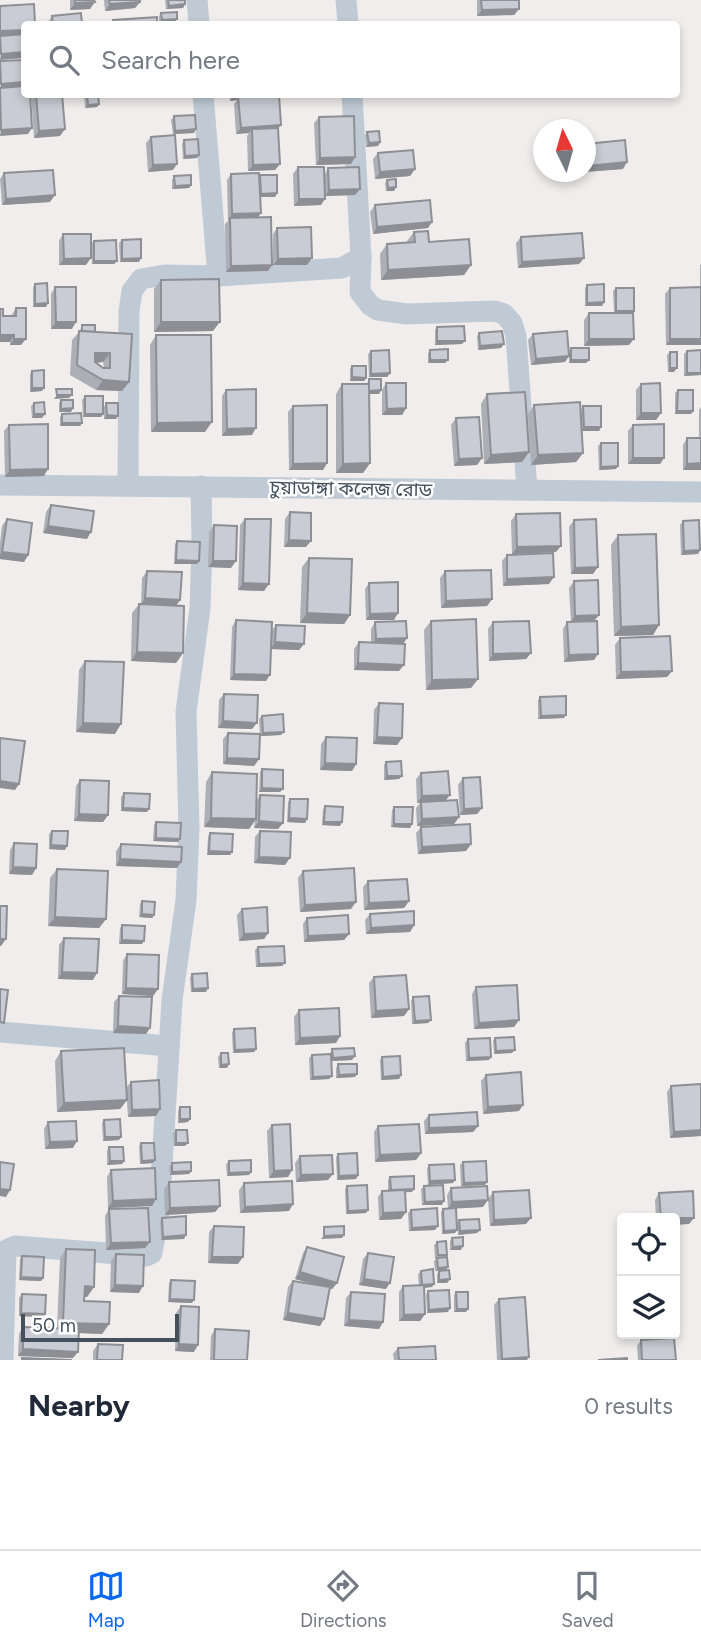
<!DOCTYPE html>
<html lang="en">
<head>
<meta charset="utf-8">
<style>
  body { margin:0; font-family:Figtree,"Noto Sans Bengali",sans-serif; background:#f6f6f7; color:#1f2937 }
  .controls { position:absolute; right:21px; bottom:21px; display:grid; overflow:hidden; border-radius:7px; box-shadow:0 4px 10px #0003 }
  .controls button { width:63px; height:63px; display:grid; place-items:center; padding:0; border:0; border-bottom:2px solid #e0e1e3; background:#fff; color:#1f2937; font:35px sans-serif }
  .compass { position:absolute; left:533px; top:119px; width:63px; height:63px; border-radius:50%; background:#fff; box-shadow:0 4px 10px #0003; rotate:355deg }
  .scale { position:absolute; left:21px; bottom:18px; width:158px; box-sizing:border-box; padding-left:7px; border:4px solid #44515d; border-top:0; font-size:19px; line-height:24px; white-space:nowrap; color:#44515d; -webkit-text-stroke:5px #fff; paint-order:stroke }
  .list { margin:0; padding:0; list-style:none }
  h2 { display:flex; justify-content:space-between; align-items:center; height:91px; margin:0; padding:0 28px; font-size:30px }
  h2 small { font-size:23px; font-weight:400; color:#747a83 }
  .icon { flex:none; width:38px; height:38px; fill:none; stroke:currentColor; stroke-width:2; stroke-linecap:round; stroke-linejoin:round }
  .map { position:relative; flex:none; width:701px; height:1360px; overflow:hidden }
  .search { position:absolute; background:#fff; box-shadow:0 4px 10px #0003; left:21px; right:21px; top:21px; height:77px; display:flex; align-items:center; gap:18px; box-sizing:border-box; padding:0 24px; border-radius:7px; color:#747a83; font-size:26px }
  .sheet { height:189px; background:#fff }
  nav { display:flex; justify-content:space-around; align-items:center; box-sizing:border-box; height:98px; border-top:2px solid #e0e1e3; background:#fff; font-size:19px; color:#747a83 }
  nav a { display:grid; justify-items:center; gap:4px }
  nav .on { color:#0667f2 }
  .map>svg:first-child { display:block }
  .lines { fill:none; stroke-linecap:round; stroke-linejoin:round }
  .minor { stroke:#bfcad5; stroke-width:21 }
  .wall { fill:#adafb6; fill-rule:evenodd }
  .shaded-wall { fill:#8d8f94 }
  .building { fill:#c9ccd4; stroke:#8d8f94; stroke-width:2; fill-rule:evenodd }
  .labels { text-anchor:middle; stroke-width:5; stroke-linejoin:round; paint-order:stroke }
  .street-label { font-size:19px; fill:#44515d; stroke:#fff }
</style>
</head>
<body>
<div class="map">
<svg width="701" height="1360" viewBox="0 0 701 1360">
  <rect width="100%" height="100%" fill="#f1eded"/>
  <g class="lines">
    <!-- minor -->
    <g class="minor">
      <path d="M197,0L199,24"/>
      <path d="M346,0L348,24"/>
      <path d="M203,94L218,276"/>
      <path d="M361,257L360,292L370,305L378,310L407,314L495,311L504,314L512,323L516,336L527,490"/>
      <path d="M0,485L701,492"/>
      <path d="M128,486L129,311L132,291L141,279L164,275L218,276L342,268L361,257L352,94"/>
      <path d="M0,1032L169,1046"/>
      <path d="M3,1360L6,1250L15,1246L146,1256L152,1253L159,1213L172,1000L186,900L189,828L186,712L200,608L202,543L201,486"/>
    </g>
  </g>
  <!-- wall -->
  <g class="wall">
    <path d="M70,0H94L90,9L70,10Z"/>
    <path d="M104,0H140V2L135,8L105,11Z"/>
    <path d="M165,0H185V4L183,8L166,9Z"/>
    <path d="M477,0H519V9L514,15L477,16Z"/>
    <path d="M161,13L177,19L175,22L159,23V16Z"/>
    <path d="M52,16L82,24H48V22Z"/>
    <path d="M31,94H62L60,136L34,138Z"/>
    <path d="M84,94H98L99,104L97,107L85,108Z"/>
    <path d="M230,94L279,95L281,125L278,128L280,164L275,170L248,171L247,136L249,133L236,134L234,104L237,100L230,101Z"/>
    <path d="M174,116L194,133L173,134L171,120Z"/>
    <path d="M319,117L355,157L351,164L316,165L314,123Z"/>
    <path d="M367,132L380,142L378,146L366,147L365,135Z"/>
    <path d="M151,137L173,170L148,172L146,143Z"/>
    <path d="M184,140L197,158L183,159L182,144Z"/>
    <path d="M585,144H586L623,169L584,172H585Z"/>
    <path d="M378,153L415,169L410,176L375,179L373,159Z"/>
    <path d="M298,167L325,174L328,168L360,189L355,195L325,196L321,205L294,206L293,174Z"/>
    <path d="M4,173L50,202L2,205L0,179Z"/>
    <path d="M231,174L260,176L277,193L275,197H260L261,213L258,217L268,271L226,272L225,224L228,221L227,180Z"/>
    <path d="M174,176L191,185L189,188L172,189V180Z"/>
    <path d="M387,180L396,187L394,191H386L385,183Z"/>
    <path d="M375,205L428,228L373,234L370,212Z"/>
    <path d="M277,228L307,265H273V234Z"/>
    <path d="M414,232L429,242L471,265L464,275L381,280L380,254L387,244L407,243V241Z"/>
    <path d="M63,234L86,265H59V241Z"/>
    <path d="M521,237L584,258L579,264L518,268L516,243Z"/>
    <path d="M122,240L139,262H120L119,243Z"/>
    <path d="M94,241L117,261L114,264H92L91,244Z"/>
    <path d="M701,264V287H700V265Z"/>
    <path d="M161,280L213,331L154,332V289Z"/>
    <path d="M35,284L46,307H33V287Z"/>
    <path d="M587,285L604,302L602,306H585V288Z"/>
    <path d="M55,287L72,329H51V294Z"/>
    <path d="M701,287V345H666L665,294L670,288Z"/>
    <path d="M616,288L633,313L629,345L584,346V320L589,313H614L613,291Z"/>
    <path d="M16,308L21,345H10V342H0V309L3,316H11Z"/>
    <path d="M82,325L95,332L129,382L122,391L96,390L70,375L72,340L80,331ZM103,362L104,368L97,363Z"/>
    <path d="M437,327L462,344L435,345V330Z"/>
    <path d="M479,333L501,348L478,350L477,336Z"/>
    <path d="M533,334L569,351L571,348L589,360L586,363H569V356L565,362L531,365L528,340Z"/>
    <path d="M156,335L205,432H151L150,345Z"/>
    <path d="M430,350L448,360L445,363H428V353Z"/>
    <path d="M701,350V375L684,376V354L687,351Z"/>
    <path d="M371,351L390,373L387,377H369L368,354Z"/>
    <path d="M670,352L674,372H668L667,355Z"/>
    <path d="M352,366L366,378L364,381H350V369Z"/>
    <path d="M32,371L42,391L30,392V374Z"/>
    <path d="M369,379L381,390L379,394H369L370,463L363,473H336V394L342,384H367Z"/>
    <path d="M386,383L406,408L402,415H382V390Z"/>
    <path d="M641,384L661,413L656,420H636V390Z"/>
    <path d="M226,390L252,435L222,436V396Z"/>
    <path d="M678,390L693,411L691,414H675V393Z"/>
    <path d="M487,394L529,452L522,462L484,464L481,404Z"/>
    <path d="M85,396L103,414L101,417H83L82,400Z"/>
    <path d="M61,400L71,412H59V403Z"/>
    <path d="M34,403L45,414L42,418H32L31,406Z"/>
    <path d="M106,403L118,416L116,419H104V407Z"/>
    <path d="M534,405L581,425V410L583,406L601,427L599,431H582L583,453L576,462L531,465L528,414Z"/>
    <path d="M293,406L327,463L323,470H289L288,412Z"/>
    <path d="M701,407V437H699V410Z"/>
    <path d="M62,414L82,423L80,426H60V417Z"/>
    <path d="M456,418L482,458L477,465L454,466L451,425Z"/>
    <path d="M9,425L44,476L5,477L4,431Z"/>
    <path d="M633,425L664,458L660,464H628V431Z"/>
    <path d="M687,438L701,470H683V445Z"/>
    <path d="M601,443L616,469L599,470L598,446Z"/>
    <path d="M51,505L87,539L43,533L46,512Z"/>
    <path d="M290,512L306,547H284L285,519Z"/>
    <path d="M516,514L556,552L512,554L511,521Z"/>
    <path d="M7,519L28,555L24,562L0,559V543L2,526Z"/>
    <path d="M245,519L264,591L238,590L240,525Z"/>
    <path d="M574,520L593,574H571L569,527Z"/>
    <path d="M683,521L698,554L681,555L680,525Z"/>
    <path d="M214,525L231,568L208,567L209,532Z"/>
    <path d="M618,535L659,625L653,635L614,636L611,545Z"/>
    <path d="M177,541L199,561L197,564H174L175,544Z"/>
    <path d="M507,555L549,584L503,586L502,561Z"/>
    <path d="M309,558L350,615L344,624L300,623L302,567Z"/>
    <path d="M147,571L180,600L176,605L183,653L176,663L131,661L132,613L139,604H141L142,578Z"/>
    <path d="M445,571L492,599L487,606L441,608L440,578Z"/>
    <path d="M574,581L599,615L594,621V660L564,662L563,629L567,622H571L569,588Z"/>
    <path d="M369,583L394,620H366L365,589Z"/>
    <path d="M236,620L272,630L276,625L304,644L299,650L271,649L266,681L230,680L232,627Z"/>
    <path d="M431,621L478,679L471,688L426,690L424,630Z"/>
    <path d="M375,622L407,638L403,644L399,671L354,670V649L359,642L371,643V629Z"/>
    <path d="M493,622L531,653L526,659L489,661L488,629Z"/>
    <path d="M620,638L672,671L667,677L616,679L615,645Z"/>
    <path d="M85,661L115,734L76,732L79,670Z"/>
    <path d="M224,694L252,729L218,728L219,700Z"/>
    <path d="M540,697L564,718L538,719V700Z"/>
    <path d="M379,703L402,738L397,745L373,744L374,710Z"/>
    <path d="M262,716L281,735L260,736L259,719Z"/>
    <path d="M228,733L259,759L254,766L223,764V739Z"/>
    <path d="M326,737L356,764L352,771L320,770L321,744Z"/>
    <path d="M386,762L402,776L399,779L384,780V765Z"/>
    <path d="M262,769L280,792H259L260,772Z"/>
    <path d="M212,772L257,800L260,795L283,823L278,829L254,828L255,821L249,829L204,827L206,782Z"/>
    <path d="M421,773L450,795L446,800L459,817L454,824L417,826L416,808L420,803H417L416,779Z"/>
    <path d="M463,778L482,808L477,814L460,815L458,785Z"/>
    <path d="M80,780L108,815L103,822L74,821L76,786Z"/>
    <path d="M124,793L147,812L121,811V797Z"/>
    <path d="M290,799L307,819L305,823L287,822L288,802Z"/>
    <path d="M325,806L340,826L322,825L323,810Z"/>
    <path d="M394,807L412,824L410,828L391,827L392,810Z"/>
    <path d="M156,822L180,839L178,842L153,841L154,825Z"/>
    <path d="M421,827L471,844L466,851L418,854L416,833Z"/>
    <path d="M52,831L65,850L49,849V834Z"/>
    <path d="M260,831L285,865L254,863L255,837Z"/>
    <path d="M210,833L232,852L230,855H207L208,837Z"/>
    <path d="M14,843L36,868L32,875L9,874L10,850Z"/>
    <path d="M121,844L177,868L116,866V851Z"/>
    <path d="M57,869L106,919L99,928L48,926L50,878Z"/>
    <path d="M303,871L351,909L300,912L298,878Z"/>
    <path d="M368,881L409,901L404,908L364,910L363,887Z"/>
    <path d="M142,901L154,915L152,918L139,917L140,904Z"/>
    <path d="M242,909L268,933L264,939L239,941L237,915Z"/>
    <path d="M370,914L414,925L410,932L366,934L365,920Z"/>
    <path d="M307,918L349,934L344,940L304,942L303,924Z"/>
    <path d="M122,925L142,944H119L120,928Z"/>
    <path d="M64,938L93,980L58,979L59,945Z"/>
    <path d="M258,947L282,966L256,967L255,950Z"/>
    <path d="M127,954L158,989L153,996L122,994L123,961Z"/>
    <path d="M192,974L206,992H191L190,978Z"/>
    <path d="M374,977L409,1009L404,1016L371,1018L369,983Z"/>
    <path d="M476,987L519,1020L514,1027L474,1029L472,994Z"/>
    <path d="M119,996L150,1028L146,1034L113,1033L114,1002Z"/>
    <path d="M413,997L431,1020L428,1023L412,1024L411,1001Z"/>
    <path d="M299,1010L340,1036L336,1043L295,1045L294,1017Z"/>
    <path d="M234,1029L256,1049L254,1052L233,1053L232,1033Z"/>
    <path d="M495,1038L512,1053L494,1054L493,1041Z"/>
    <path d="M468,1039L489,1060L466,1061L465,1043Z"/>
    <path d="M332,1049L352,1060L331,1061L332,1076L329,1079L310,1080L309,1058L312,1055L330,1054Z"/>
    <path d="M61,1051L127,1100L120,1109L57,1112L55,1061Z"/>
    <path d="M221,1053L227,1068H219L218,1057Z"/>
    <path d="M382,1057L401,1075L399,1079L381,1080L380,1060Z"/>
    <path d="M338,1064L355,1077L336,1078V1068Z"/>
    <path d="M486,1075L519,1111L483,1114L481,1081Z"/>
    <path d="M131,1082L160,1109L156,1116L128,1117L126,1088Z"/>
    <path d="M671,1086L701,1136L670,1138L667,1092Z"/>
    <path d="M180,1107L188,1122L178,1123V1111Z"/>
    <path d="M429,1115L478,1126L473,1132L425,1134L424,1121Z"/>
    <path d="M104,1120L119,1140L103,1141L102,1123Z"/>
    <path d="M48,1122L73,1148L45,1149L44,1129Z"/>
    <path d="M272,1125L292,1170L288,1177L269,1178L267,1131Z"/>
    <path d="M378,1126L421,1153L416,1160L375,1162L374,1132Z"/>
    <path d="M176,1130L185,1146H174L173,1133Z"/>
    <path d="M141,1143L153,1163L140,1164L139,1146Z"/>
    <path d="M109,1147L124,1161L122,1164L107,1165V1151Z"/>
    <path d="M338,1154L358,1175L356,1179L337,1180L336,1157Z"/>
    <path d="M300,1156L328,1180L296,1182L295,1163Z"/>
    <path d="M229,1161L249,1175L227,1176L226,1164Z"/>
    <path d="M463,1162L485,1185L461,1186L460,1165Z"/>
    <path d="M172,1163L191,1171L189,1174L170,1175L169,1167Z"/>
    <path d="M429,1165L455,1180L453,1183L428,1185L427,1169Z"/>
    <path d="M111,1170L156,1199L152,1206L108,1208L107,1177Z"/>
    <path d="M390,1177L412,1192H405L406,1212L401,1219L379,1220L378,1197L382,1191H388V1180Z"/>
    <path d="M169,1182L220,1206L215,1212L165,1215L164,1189Z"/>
    <path d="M244,1183L289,1211L240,1213L239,1190Z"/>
    <path d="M347,1186L366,1213L346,1214L345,1189Z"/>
    <path d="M424,1186L442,1205H422L421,1189Z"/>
    <path d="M451,1188L483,1207L456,1208L457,1230L455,1233L442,1234L441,1212L443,1209L448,1208L447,1195Z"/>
    <path d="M493,1192L526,1224L490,1226L488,1199Z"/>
    <path d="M659,1193L689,1224L675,1218H656L655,1200Z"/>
    <path d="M109,1209L150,1242L145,1248L106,1250L105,1216Z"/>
    <path d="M411,1210L435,1230L409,1231L408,1213Z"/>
    <path d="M162,1218L184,1239L161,1240L160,1221Z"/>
    <path d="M459,1220L480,1230L477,1233L458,1235L457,1223Z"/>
    <path d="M214,1226L238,1264L208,1263L209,1232Z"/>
    <path d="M452,1238L461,1250H450V1241Z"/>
    <path d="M437,1242L447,1255L435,1271L434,1261L436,1259H435L434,1245Z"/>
    <path d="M307,1247L337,1283L332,1289L329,1288L320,1326L283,1320L288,1287L293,1281L314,1284L295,1279L303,1253Z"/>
    <path d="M66,1249L94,1287L87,1297L84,1296V1301L109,1324L102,1334L79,1333L73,1358L18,1356L19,1334L23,1327L57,1328L60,1258Z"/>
    <path d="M368,1253L386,1289L359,1285L363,1259Z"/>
    <path d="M116,1254L139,1293L110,1292L111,1261Z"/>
    <path d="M22,1256L43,1278L41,1281L19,1280L20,1259Z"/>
    <path d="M421,1271L432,1287L424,1288L425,1314L420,1321H399V1292L403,1286H419L418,1274Z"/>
    <path d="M439,1271L450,1279L447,1283H437V1274Z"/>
    <path d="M171,1280L192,1303L168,1302L169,1283Z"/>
    <path d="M428,1291L448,1312L427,1313L426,1295Z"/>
    <path d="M351,1292L383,1322L379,1329L344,1326L346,1298Z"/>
    <path d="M456,1292L466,1312H454V1295Z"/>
    <path d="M22,1294L45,1314L43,1317L19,1316V1298Z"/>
    <path d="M499,1299L527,1360H497L494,1305Z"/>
    <path d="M181,1306L194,1352L175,1351L176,1313Z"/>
    <path d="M215,1329L247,1360H210L211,1336Z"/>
    <path d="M641,1340L676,1360H638L637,1346Z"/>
    <path d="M98,1344L122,1360H93V1351Z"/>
    <path d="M398,1348L436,1360H394L393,1354Z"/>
  </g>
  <!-- shaded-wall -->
  <g class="shaded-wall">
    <path d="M95,2L90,9L70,10L75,3Z"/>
    <path d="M140,2L135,8L105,11L110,4Z"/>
    <path d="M185,4L183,8L166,9L169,6Z"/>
    <path d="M519,9L514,15L477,16L482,10Z"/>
    <path d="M177,19L175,22L159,23L162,20Z"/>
    <path d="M24,30V36L0,38V31Z"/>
    <path d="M24,52V58L0,60L1,54Z"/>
    <path d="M24,82V88L0,90L1,84Z"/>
    <path d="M234,94H278L238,97L237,100L230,101Z"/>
    <path d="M99,104L97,107L85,108L88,105Z"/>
    <path d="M281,125L276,131L252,129L249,133L236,134L241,128Z"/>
    <path d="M32,128L28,134L0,136L1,130Z"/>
    <path d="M65,129L60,136L34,138L39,131Z"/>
    <path d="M196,129L194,133L173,134L175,131Z"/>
    <path d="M380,142L378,146L366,147L369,143Z"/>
    <path d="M199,155L197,158L183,159L185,156Z"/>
    <path d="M355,157L351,164L316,165L320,158Z"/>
    <path d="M627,162L623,169L584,172H585L588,166Z"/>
    <path d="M177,164L173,170L148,172L153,165Z"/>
    <path d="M280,164L275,170L248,171L253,165Z"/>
    <path d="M415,169L410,176L375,179L380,172Z"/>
    <path d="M191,185L189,188L172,189L175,186Z"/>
    <path d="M396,187L394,191H386L388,188Z"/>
    <path d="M360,189L355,195L325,196L329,190Z"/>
    <path d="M277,193L275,197H258L261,194Z"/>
    <path d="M55,195L50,202L2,205L6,199Z"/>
    <path d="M299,199H325L321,205L294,206Z"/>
    <path d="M261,213L256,220L230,218L228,221L232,214Z"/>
    <path d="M432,222L428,228L373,234L377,227Z"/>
    <path d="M91,258L86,265H59L64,259Z"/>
    <path d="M141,258L139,262H120L122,259Z"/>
    <path d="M312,258L307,265H273L278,259Z"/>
    <path d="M584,258L579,264L518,268L522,262Z"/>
    <path d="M94,261H117L114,264H92Z"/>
    <path d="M272,265L268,271L226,272L231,266Z"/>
    <path d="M471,265L464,275L381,280L388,270Z"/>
    <path d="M604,302L602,306H585L587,303Z"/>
    <path d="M48,303L46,307H33L35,304Z"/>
    <path d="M616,311H634L632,314H614Z"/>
    <path d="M56,322H76L72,329H51Z"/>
    <path d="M161,322H220L213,331L154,332Z"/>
    <path d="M1,335H14L10,342H0Z"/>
    <path d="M14,339H26L21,345H10Z"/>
    <path d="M589,339H634L629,345L584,346Z"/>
    <path d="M670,339H701V345H666Z"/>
    <path d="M437,341H465L462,344L435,345Z"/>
    <path d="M504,344L501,348L478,350L480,346Z"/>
    <path d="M95,353H110L103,362L88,363Z"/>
    <path d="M569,356L565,362L531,365L536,359Z"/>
    <path d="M430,360H448L445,363H428Z"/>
    <path d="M571,360H589L586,363H569Z"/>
    <path d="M670,368H677L674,372H668Z"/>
    <path d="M390,373L387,377H369L371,374Z"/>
    <path d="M687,373H701V375L684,376Z"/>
    <path d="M352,377L366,378L364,381H350Z"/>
    <path d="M103,380L129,382L122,391L96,390Z"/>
    <path d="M32,388H44L42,391L30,392Z"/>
    <path d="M381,390L379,394H367L369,391Z"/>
    <path d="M57,395H72L69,398L54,399Z"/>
    <path d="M73,408L71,412H59L61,409Z"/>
    <path d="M406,408L402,415H382L387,409Z"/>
    <path d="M677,411H693L691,414H675Z"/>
    <path d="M641,413H661L656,420H636Z"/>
    <path d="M34,414H45L42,418H32Z"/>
    <path d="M85,414H103L101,417H83Z"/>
    <path d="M107,415L118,416L116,419H104Z"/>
    <path d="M212,422L205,432H151L157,423Z"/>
    <path d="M62,423H82L80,426H60Z"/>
    <path d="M584,427H601L599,431H581Z"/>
    <path d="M256,428L252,435L222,436L227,429Z"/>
    <path d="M529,452L522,462L484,464L491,455Z"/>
    <path d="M583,453L576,462L531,465L538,455Z"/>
    <path d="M482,458L477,465L454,466L459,459Z"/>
    <path d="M633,458H664L660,464H628Z"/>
    <path d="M327,463L323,470H289L293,464Z"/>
    <path d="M370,463L363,473H336L343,464Z"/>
    <path d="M701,463V470H683L687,464Z"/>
    <path d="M618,466L616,469L599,470L601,467Z"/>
    <path d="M48,469L44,476L5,477L10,470Z"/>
    <path d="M48,526L91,532L87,539L43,533Z"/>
    <path d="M289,540L311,541L306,547H284Z"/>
    <path d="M561,546L556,552L512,554L517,547Z"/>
    <path d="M700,550L698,554L681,555L684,551Z"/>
    <path d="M2,552L28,555L24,562L0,559V555Z"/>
    <path d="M176,560L199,561L197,564H174Z"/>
    <path d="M213,561H236L231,568L208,567Z"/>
    <path d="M598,567L593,574H571L575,568Z"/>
    <path d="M554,577L549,584L503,586L507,579Z"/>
    <path d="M243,583L269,584L264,591L238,590Z"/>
    <path d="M145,598L180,600L176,606L141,605Z"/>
    <path d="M492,599L487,606L441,608L446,601Z"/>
    <path d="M307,613L350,615L344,624L300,623Z"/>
    <path d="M398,613L394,620H366L370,614Z"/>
    <path d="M599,615L594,621L571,622L575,616Z"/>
    <path d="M659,625L653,635L614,636L621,627Z"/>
    <path d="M407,638L402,645L371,646L376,639Z"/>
    <path d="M275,642L304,644L299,650L271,649Z"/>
    <path d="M137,652L183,653L176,663L131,661Z"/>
    <path d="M531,653L526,659L489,661L493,654Z"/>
    <path d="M598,654L594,660L564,662L569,655Z"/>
    <path d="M358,663L404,665L399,671L354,670Z"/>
    <path d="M672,671L667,677L616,679L621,672Z"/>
    <path d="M234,674L270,675L266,681L230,680Z"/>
    <path d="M478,679L471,688L426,690L432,680Z"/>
    <path d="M566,715L564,718L538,719L541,716Z"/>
    <path d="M223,721L257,723L252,729L218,728Z"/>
    <path d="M83,723L121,724L115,734L76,732Z"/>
    <path d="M284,732L281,735L260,736L263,733Z"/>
    <path d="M377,737L402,738L397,745L373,744Z"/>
    <path d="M227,758L259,759L254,766L223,764Z"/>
    <path d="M325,763L356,764L352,771L320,770Z"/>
    <path d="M387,776H402L399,779L384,780Z"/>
    <path d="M0,781L19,784L15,790L0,788Z"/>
    <path d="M262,788L283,789L280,792H259Z"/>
    <path d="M450,795L445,801L417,803L422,796Z"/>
    <path d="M123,808L149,809L147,812L121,811Z"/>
    <path d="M482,808L477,814L460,815L464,809Z"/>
    <path d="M79,814L108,815L103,822L74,821Z"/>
    <path d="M459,817L454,824L417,826L422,819Z"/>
    <path d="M211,818L256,819L249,829L204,827Z"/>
    <path d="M289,818L307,819L305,823L287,822Z"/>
    <path d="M259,821L283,823L278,829L254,828Z"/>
    <path d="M324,822H342L340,826L322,825Z"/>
    <path d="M394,824H412L410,828L391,827Z"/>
    <path d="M156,838L180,839L178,842L153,841Z"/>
    <path d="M471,844L466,851L418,854L422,847Z"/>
    <path d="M51,845L67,846L65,850L49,849Z"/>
    <path d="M209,851L232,852L230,855H207Z"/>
    <path d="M259,857L290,858L285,865L254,863Z"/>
    <path d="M120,859L181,862L177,868L116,866Z"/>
    <path d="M13,867L36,868L32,875L9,874Z"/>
    <path d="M409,901L404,908L364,910L369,903Z"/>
    <path d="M356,902L351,909L300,912L305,905Z"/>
    <path d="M142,914L154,915L152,918L139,917Z"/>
    <path d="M55,917L106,919L99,928L48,926Z"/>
    <path d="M414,925L410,932L366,934L371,928Z"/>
    <path d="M268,933L264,939L239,941L244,934Z"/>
    <path d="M349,934L344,940L304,942L308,936Z"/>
    <path d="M0,939H6L1,946H0Z"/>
    <path d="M122,940L144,941L142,944H119Z"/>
    <path d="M285,963L282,966L256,967L259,964Z"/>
    <path d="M62,972L97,973L93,980L58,979Z"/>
    <path d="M126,988L158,989L153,996L122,994Z"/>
    <path d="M208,988L206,992H191L193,989Z"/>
    <path d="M409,1009L404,1016L371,1018L376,1011Z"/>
    <path d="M431,1020L428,1023L412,1024L415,1021Z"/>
    <path d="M519,1020L514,1027L474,1029L479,1023Z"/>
    <path d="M118,1026L150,1028L146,1034L113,1033Z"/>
    <path d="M340,1036L336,1043L295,1045L300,1038Z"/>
    <path d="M256,1049L254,1052L233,1053L235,1050Z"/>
    <path d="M515,1050L512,1053L494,1054L496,1051Z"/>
    <path d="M355,1056L352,1060L330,1061L333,1058Z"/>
    <path d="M491,1057L489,1060L466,1061L469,1058Z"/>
    <path d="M229,1064L227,1068H219L221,1065Z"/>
    <path d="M357,1074L355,1077L336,1078L339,1075Z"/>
    <path d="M401,1075L399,1079L381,1080L383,1077Z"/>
    <path d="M332,1076L329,1079L310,1080L313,1077Z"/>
    <path d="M127,1100L120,1109L57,1112L64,1103Z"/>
    <path d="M523,1105L519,1111L483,1114L488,1107Z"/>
    <path d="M160,1109L156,1116L128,1117L132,1110Z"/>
    <path d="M180,1119H190L188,1122L178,1123Z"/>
    <path d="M478,1126L473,1132L425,1134L429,1128Z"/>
    <path d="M701,1130V1136L670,1138L674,1132Z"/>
    <path d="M105,1137H121L119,1140L103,1141Z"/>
    <path d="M77,1141L73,1148L45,1149L50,1142Z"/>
    <path d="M176,1143H188L185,1146H174Z"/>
    <path d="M421,1153L416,1160L375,1162L380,1155Z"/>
    <path d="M155,1160L153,1163L140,1164L142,1161Z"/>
    <path d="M110,1161H124L122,1164L107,1165Z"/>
    <path d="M292,1170L288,1177L269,1178L274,1171Z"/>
    <path d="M191,1171L189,1174L170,1175L172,1172Z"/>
    <path d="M251,1172L249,1175L227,1176L229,1173Z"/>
    <path d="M333,1174L328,1180L296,1182L301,1175Z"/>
    <path d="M358,1175L356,1179L337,1180L339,1176Z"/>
    <path d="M455,1180L453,1183L428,1185L430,1181Z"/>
    <path d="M487,1182L485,1185L461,1186L464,1183Z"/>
    <path d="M0,1189L10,1190L6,1197L0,1196Z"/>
    <path d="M414,1189L412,1192L388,1193L391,1190Z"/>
    <path d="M156,1199L152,1206L108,1208L113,1201Z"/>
    <path d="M488,1200L483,1207L448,1209L452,1202Z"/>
    <path d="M444,1201L442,1205H422L425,1202Z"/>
    <path d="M293,1204L289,1211L240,1213L245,1207Z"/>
    <path d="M220,1206L215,1212L165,1215L170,1208Z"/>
    <path d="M368,1210L366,1213L346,1214L348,1211Z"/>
    <path d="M406,1212L401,1219L379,1220L383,1213Z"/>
    <path d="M531,1218L526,1224L490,1226L494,1220Z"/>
    <path d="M694,1218L689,1224L675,1225V1219Z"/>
    <path d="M438,1226L435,1230L409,1231L412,1228Z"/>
    <path d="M457,1230L455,1233L442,1234L444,1231Z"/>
    <path d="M480,1230L477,1233L458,1235L460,1231Z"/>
    <path d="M186,1235L184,1239L161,1240L163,1237Z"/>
    <path d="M344,1235L342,1238L321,1239L324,1236Z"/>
    <path d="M150,1242L145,1248L106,1250L111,1243Z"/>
    <path d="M463,1246L461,1250H450L453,1247Z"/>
    <path d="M212,1257H243L238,1264L208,1263Z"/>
    <path d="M448,1267L446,1270L435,1271L438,1268Z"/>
    <path d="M300,1272L337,1283L332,1289L295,1279Z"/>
    <path d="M21,1277L43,1278L41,1281L19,1280Z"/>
    <path d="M364,1279L390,1283L386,1289L359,1285Z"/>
    <path d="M450,1279L447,1283H437L439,1280Z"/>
    <path d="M434,1284L432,1287L420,1288L422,1285Z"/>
    <path d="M115,1285L143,1286L139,1293L110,1292Z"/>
    <path d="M85,1286L94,1287L87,1297L78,1296Z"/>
    <path d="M170,1299L194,1300L192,1303L168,1302Z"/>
    <path d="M450,1308L448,1312L427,1313L429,1310Z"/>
    <path d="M457,1309H468L466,1312H454Z"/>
    <path d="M21,1313L45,1314L43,1317L19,1316Z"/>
    <path d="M288,1313L324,1319L320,1326L283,1320Z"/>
    <path d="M425,1314L420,1321H399L404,1315Z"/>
    <path d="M349,1320L383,1322L379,1329L344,1326Z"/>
    <path d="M63,1323L109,1324L102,1334L57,1332Z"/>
    <path d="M179,1344L198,1345L194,1352L175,1351Z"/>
    <path d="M23,1349L78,1352L73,1358L18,1356Z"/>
    <path d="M529,1357L527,1360H501L502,1359Z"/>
  </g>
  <!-- building -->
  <g class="building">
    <path d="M75,0H94L95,2L75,3Z"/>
    <path d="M109,0H140V2L110,4Z"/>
    <path d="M168,0H185V4L169,6Z"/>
    <path d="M481,0H519V9L482,10Z"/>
    <path d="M34,4L35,24H24V30L0,31V6Z"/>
    <path d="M177,12V19L162,20L161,13Z"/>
    <path d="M81,13L82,24H53L52,16Z"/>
    <path d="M157,17V24H113V20Z"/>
    <path d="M24,34V52L1,54L0,36Z"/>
    <path d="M24,60V82L1,84L0,61Z"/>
    <path d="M24,86V94H30L32,128L1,130L0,88Z"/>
    <path d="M36,94H62L65,129L39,131Z"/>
    <path d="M87,94H98L99,104L88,105Z"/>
    <path d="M279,95L281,125L241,128L238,97Z"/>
    <path d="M195,115L196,129L175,131L174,116Z"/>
    <path d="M354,116L355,157L320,158L319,117Z"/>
    <path d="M278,128L280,164L253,165L252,129Z"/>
    <path d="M379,131L380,142L369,143L367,132Z"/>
    <path d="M175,135L177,164L153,165L151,137Z"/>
    <path d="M198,139L199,155L185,156L184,140Z"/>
    <path d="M625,140L627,162L588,166L586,144Z"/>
    <path d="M413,150L415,169L380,172L378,153Z"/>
    <path d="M298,167H324L325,199H299Z"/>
    <path d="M359,167L360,189L329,190L328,168Z"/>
    <path d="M53,170L55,195L6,199L4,173Z"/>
    <path d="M259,173L261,213L232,214L231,174Z"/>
    <path d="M191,175V185L175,186L174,176Z"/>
    <path d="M260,175H277V193L261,194Z"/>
    <path d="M396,179V187L388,188L387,180Z"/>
    <path d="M430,200L432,222L377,227L375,205Z"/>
    <path d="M271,217L272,265L231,266L230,218Z"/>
    <path d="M311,227L312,258L278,259L277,228Z"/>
    <path d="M428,231L429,242L469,239L471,265L388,270L387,244L415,242L414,232Z"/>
    <path d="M582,233L584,258L522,262L521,237Z"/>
    <path d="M63,234H91V258L64,259Z"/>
    <path d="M141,239V258L122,259V240Z"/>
    <path d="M116,240L117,261H94V241Z"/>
    <path d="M219,279L220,322H161V280Z"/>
    <path d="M47,283L48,303L35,304V284Z"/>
    <path d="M604,284V302L587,303V285Z"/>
    <path d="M55,287H76V322H56Z"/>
    <path d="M701,287V339H670V288Z"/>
    <rect x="616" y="288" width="18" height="23"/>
    <path d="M16,308H26V339H14V335H1V340H0V309H3V316H16Z"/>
    <path d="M589,313H633L634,339H589Z"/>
    <path d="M82,325H95V332L82,331Z"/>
    <path d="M464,326L465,341H437V327Z"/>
    <path d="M79,331L132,334L129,382L103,380L77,365ZM95,353H110V368H103L95,362Z"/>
    <path d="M502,331L504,344L480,346L479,333Z"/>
    <path d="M567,331L569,356L536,359L533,334Z"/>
    <path d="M156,335H211L212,422L157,423Z"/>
    <rect x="571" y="348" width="18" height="12"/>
    <path d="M448,349V360H430V350Z"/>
    <path d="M389,350L390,373L371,374V351Z"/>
    <path d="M701,350V373H687V351Z"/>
    <rect x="670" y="352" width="7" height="16"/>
    <path d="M352,366H366V378L352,377Z"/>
    <path d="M44,370V388H32V371Z"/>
    <path d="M369,379H381V390L369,391Z"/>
    <path d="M386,383H406V408L387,409Z"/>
    <path d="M660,383L661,413H641V384Z"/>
    <path d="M342,384H369L370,463L343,464Z"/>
    <path d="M56,389H72V395H57Z"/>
    <path d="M256,389V428L227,429L226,390Z"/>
    <path d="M678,390H693V411H677Z"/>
    <path d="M525,392L529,452L491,455L487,394Z"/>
    <rect x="85" y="396" width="18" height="18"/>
    <path d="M61,400H73V408L61,409Z"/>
    <path d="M44,402L45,414H34V403Z"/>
    <path d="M580,402L583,453L538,455L534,405Z"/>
    <path d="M106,403H118V416L107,415Z"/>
    <path d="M327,405V463L293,464V406Z"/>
    <path d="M583,406H601V427H584Z"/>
    <path d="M81,413L82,423H62V414Z"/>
    <path d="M479,417L482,458L459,459L456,418Z"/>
    <path d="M48,424V469L10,470L9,425Z"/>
    <path d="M664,424V458H633V425Z"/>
    <path d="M687,438H701V463L687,464Z"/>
    <path d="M601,443H618V466L601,467Z"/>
    <path d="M51,505L94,511L91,532L48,526Z"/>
    <path d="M290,512L311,513V541L289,540Z"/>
    <path d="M560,513L561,546L517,547L516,514Z"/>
    <path d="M7,519L32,523L28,555L2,552Z"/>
    <path d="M245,519H271L269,584L243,583Z"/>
    <path d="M596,519L598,567L575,568L574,520Z"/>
    <path d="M699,520L700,550L684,551L683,521Z"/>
    <path d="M214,525L237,526L236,561H213Z"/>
    <path d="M656,534L659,625L621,627L618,535Z"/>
    <path d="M177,541L200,542L199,561L176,560Z"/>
    <path d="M553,553L554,577L507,579V555Z"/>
    <path d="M309,558L352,559L350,615L307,613Z"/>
    <path d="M491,570L492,599L446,601L445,571Z"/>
    <path d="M147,571L182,572L180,600L145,598Z"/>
    <path d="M598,580L599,615L575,616L574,581Z"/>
    <path d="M398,582V613L370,614L369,583Z"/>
    <path d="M139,604L184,606L183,653L137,652Z"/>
    <path d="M476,619L478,679L432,680L431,621Z"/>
    <path d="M236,620L272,622L270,675L234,674Z"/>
    <path d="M406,621L407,638L376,639L375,622Z"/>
    <path d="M529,621L531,653L493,654V622Z"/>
    <path d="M597,621L598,654L569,655L567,622Z"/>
    <path d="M276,625L305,626L304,644L275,642Z"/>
    <path d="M670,636L672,671L621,672L620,638Z"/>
    <path d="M359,642L405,644L404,665L358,663Z"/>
    <path d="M85,661L124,662L121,724L83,723Z"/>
    <path d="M224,694L258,695L257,723L223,721Z"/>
    <path d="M566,696V715L541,716L540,697Z"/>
    <path d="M379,703L403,704L402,738L377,737Z"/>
    <path d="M283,714L284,732L263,733L262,716Z"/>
    <path d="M228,733L260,734L259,759L227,758Z"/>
    <path d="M326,737L357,738L356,764L325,763Z"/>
    <path d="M0,738L25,741L19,784L0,781Z"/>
    <path d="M401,761L402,776H387L386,762Z"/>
    <path d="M262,769L283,770V789L262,788Z"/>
    <path d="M448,771L450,795L422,796L421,773Z"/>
    <path d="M212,772L257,774L256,819L211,818Z"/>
    <path d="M480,777L482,808L464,809L463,778Z"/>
    <path d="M80,780L109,781L108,815L79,814Z"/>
    <path d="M124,793L150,794L149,809L123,808Z"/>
    <path d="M260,795L284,796L283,823L259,821Z"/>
    <path d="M290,799H308L307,819L289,818Z"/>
    <path d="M457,800L459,817L422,819L421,802Z"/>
    <path d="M325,806L343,807L342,822H324Z"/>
    <path d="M394,807H413L412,824H394Z"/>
    <path d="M156,822L181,823L180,839L156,838Z"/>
    <path d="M470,824L471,844L422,847L421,827Z"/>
    <path d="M52,831H68L67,846L51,845Z"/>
    <path d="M260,831L291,832L290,858L259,857Z"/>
    <path d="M210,833L233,834L232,852L209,851Z"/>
    <path d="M14,843L37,844L36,868L13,867Z"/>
    <path d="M121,844L182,847L181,862L120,859Z"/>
    <path d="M354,868L356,902L305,905L303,871Z"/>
    <path d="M57,869L108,871L106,919L55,917Z"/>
    <path d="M407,879L409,901L369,903L368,881Z"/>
    <path d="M142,901L155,902L154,915L142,914Z"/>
    <path d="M0,906H7L6,939H0Z"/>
    <path d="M267,907L268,933L244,934L242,909Z"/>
    <path d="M414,911V925L371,928L370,914Z"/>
    <path d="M348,915L349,934L308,936L307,918Z"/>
    <path d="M122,925L145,926L144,941L122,940Z"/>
    <path d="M64,938L99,939L97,973L62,972Z"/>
    <path d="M284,946L285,963L259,964L258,947Z"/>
    <path d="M127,954L159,955L158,989L126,988Z"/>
    <path d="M207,973L208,988L193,989L192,974Z"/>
    <path d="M406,975L409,1009L376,1011L374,977Z"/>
    <path d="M517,985L519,1020L479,1023L476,987Z"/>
    <path d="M0,989L8,990L4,1023L0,1022Z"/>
    <path d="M119,996L152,997L150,1028L118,1026Z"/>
    <path d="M429,996L431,1020L415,1021L413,997Z"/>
    <path d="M339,1008L340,1036L300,1038L299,1010Z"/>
    <path d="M255,1028L256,1049L235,1050L234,1029Z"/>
    <path d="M514,1037L515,1050L496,1051L495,1038Z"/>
    <path d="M490,1038L491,1057L469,1058L468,1039Z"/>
    <path d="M124,1048L127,1100L64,1103L61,1051Z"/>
    <path d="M354,1048L355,1056L333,1058L332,1049Z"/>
    <path d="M221,1053H228L229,1064L221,1065Z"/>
    <path d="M331,1054L332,1076L313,1077L312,1055Z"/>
    <path d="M400,1056L401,1075L383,1077L382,1057Z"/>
    <path d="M338,1064H357V1074L339,1075Z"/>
    <path d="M521,1072L523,1105L488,1107L486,1075Z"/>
    <path d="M159,1080L160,1109L132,1110L131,1082Z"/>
    <path d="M701,1084V1130L674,1132L671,1086Z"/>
    <rect x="180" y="1107" width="10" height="12"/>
    <path d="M477,1112L478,1126L429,1128V1115Z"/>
    <path d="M120,1119L121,1137H105L104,1120Z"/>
    <path d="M76,1121L77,1141L50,1142L48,1122Z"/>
    <path d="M290,1124L292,1170L274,1171L272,1125Z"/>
    <path d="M419,1124L421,1153L380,1155L378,1126Z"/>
    <path d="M176,1130H187L188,1143H176Z"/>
    <path d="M141,1143H154L155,1160L142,1161Z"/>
    <path d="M109,1147H123L124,1161H110Z"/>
    <path d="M357,1153L358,1175L339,1176L338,1154Z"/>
    <path d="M332,1155L333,1174L301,1175L300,1156Z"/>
    <path d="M251,1160V1172L229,1173V1161Z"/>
    <path d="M486,1161L487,1182L464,1183L463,1162Z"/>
    <path d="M0,1162L14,1164L10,1190L0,1189Z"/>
    <path d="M191,1162V1171L172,1172V1163Z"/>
    <path d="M454,1164L455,1180L430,1181L429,1165Z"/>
    <path d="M155,1168L156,1199L113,1201L111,1170Z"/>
    <path d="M414,1176V1189L391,1190L390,1177Z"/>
    <path d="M219,1180L220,1206L170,1208L169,1182Z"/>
    <path d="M292,1181L293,1204L245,1207L244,1183Z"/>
    <path d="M367,1185L368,1210L348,1211L347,1186Z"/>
    <path d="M443,1185L444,1201L425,1202L424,1186Z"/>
    <path d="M487,1186L488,1200L452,1202L451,1188Z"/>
    <path d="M405,1190L406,1212L383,1213L382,1191Z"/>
    <path d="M529,1190L531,1218L494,1220L493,1192Z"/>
    <path d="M693,1191L694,1218H661L659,1193Z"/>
    <path d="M148,1208L150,1242L111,1243L109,1209Z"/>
    <path d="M437,1208L438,1226L412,1228L411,1210Z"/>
    <path d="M456,1208L457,1230L444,1231L443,1209Z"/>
    <path d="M186,1216V1235L163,1237L162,1218Z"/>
    <path d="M479,1219L480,1230L460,1231L459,1220Z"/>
    <path d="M214,1226L244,1227L243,1257H212Z"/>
    <path d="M344,1226V1235L324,1236V1227Z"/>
    <path d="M463,1237V1246L453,1247L452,1238Z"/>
    <path d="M446,1241L447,1255H438L437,1242Z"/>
    <path d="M307,1247L344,1257L337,1283L300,1272Z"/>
    <path d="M66,1249L95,1250L94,1287L85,1286L84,1301L110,1302L109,1324L63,1323Z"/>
    <path d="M368,1253L394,1257L390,1283L364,1279Z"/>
    <path d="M116,1254L144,1255L143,1286L115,1285Z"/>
    <path d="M22,1256L44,1257L43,1278L21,1277Z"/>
    <path d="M447,1257L448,1267L438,1268L437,1258Z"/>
    <path d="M433,1269L434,1284L422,1285L421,1271Z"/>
    <path d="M449,1270L450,1279L439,1280V1271Z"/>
    <path d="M171,1280L195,1281L194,1300L170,1299Z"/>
    <path d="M293,1281L330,1287L324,1319L288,1313Z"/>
    <path d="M424,1285L425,1314L404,1315L403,1286Z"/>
    <path d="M449,1290L450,1308L429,1310L428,1291Z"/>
    <path d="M351,1292L385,1294L383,1322L349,1320Z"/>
    <path d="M456,1292H468V1309H457Z"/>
    <path d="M22,1294L46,1295L45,1314L21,1313Z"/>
    <path d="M525,1297L529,1357L502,1359L499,1299Z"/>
    <path d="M181,1306L199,1307L198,1345L179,1344Z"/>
    <path d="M23,1327L79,1329L78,1352L23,1349Z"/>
    <path d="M215,1329L249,1331L247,1360H214Z"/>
    <path d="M674,1338L676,1360H642L641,1340Z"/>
    <path d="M98,1344L123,1345L122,1360H97Z"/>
    <path d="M435,1346L436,1360H399L398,1348Z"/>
    <path d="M22,1358L72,1360H22Z"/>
    <path d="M627,1358V1360H598Z"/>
  </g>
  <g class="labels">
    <!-- street labels -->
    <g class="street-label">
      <text transform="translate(351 488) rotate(1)" y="7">চুয়াডাঙ্গা কলেজ রোড</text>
    </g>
  </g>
</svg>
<div class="controls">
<button><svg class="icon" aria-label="locate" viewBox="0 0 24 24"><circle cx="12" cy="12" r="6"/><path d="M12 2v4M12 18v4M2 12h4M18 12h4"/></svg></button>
<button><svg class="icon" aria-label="layers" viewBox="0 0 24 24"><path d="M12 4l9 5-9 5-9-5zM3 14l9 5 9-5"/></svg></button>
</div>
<svg class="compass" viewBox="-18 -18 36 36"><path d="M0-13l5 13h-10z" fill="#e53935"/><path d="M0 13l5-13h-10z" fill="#747a83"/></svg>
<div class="scale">50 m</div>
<div class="search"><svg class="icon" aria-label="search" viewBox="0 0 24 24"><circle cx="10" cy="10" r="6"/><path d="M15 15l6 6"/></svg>Search here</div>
</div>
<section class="sheet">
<h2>Nearby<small>0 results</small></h2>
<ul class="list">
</ul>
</section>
<nav>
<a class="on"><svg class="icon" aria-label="map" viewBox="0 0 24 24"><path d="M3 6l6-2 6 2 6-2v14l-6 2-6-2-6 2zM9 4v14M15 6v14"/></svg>Map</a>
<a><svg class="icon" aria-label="directions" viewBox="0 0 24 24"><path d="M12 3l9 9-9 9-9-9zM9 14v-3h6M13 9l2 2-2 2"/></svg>Directions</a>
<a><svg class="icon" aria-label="saved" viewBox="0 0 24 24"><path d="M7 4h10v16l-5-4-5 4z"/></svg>Saved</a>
</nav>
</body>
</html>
